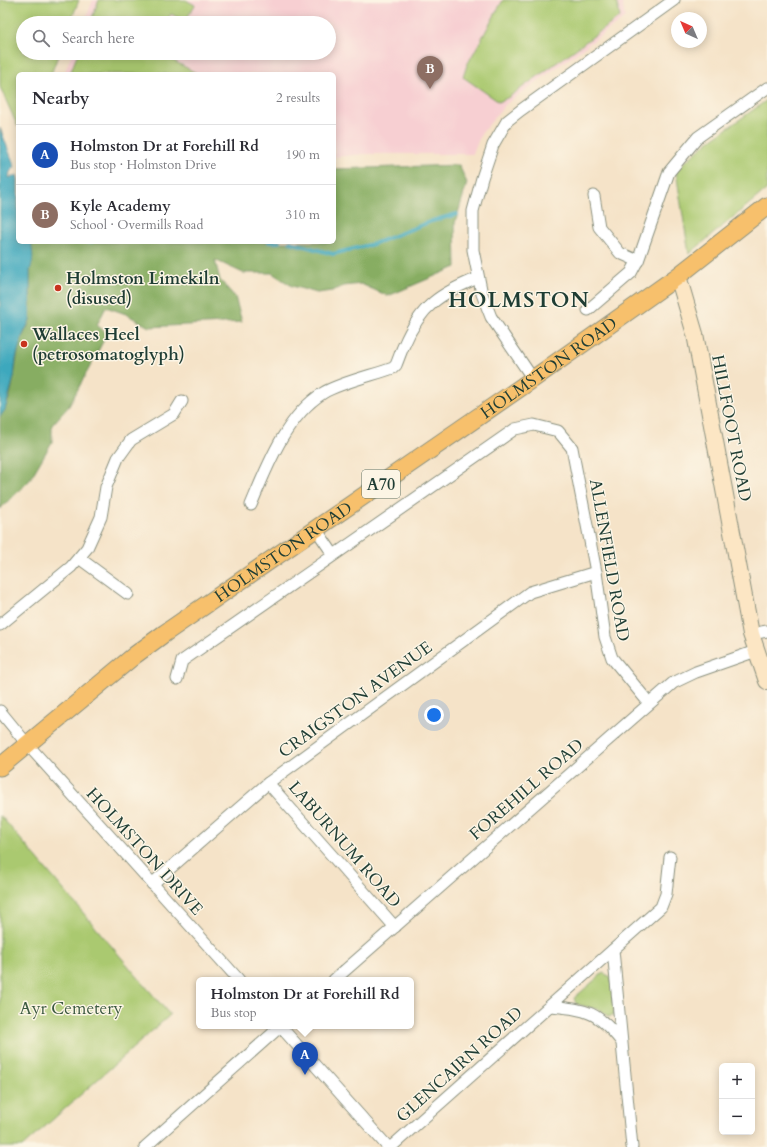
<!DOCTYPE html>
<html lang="en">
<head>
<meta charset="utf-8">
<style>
  body { margin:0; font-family:Cardo,serif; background:#f7f7f7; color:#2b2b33 }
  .controls { position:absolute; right:12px; bottom:12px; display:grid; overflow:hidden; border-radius:6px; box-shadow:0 2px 10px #0003 }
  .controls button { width:36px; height:36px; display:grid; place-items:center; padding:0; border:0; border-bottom:1px solid #e1e1e2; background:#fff; color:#2b2b33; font:20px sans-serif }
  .compass { position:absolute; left:671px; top:12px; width:36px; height:36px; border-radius:50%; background:#fff; box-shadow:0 2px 10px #0003; rotate:316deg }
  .you { position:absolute; left:434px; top:715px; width:14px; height:14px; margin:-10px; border:3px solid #fff; border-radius:50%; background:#1a73e8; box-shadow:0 0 0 6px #1a73e833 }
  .badge { display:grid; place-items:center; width:26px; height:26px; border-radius:50%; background:#2563eb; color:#fff; font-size:13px; font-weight:700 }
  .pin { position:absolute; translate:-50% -33px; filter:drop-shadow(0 1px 2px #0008) }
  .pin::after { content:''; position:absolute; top:21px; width:14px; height:12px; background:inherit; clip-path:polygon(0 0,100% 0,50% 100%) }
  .popup { position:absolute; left:196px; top:977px; width:218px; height:52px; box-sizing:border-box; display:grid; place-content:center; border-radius:6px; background:#fff; filter:drop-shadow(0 1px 3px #0005); font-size:13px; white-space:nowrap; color:#7c7c81 }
  .popup b { font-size:15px; color:#2b2b33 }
  .popup::after { content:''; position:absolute; left:50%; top:100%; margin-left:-8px; border:8px solid transparent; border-top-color:#fff }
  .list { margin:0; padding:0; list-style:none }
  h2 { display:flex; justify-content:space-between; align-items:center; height:52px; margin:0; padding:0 16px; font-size:17px }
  h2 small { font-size:13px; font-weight:400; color:#7c7c81 }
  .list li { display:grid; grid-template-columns:26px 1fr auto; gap:12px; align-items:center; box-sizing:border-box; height:60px; padding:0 16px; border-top:1px solid #e1e1e2 }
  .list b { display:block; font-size:15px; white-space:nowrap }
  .list p { margin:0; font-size:13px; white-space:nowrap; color:#7c7c81 }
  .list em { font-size:13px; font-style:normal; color:#7c7c81 }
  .icon { flex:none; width:22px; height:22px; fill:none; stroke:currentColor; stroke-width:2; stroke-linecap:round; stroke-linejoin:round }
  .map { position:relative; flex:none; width:767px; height:1147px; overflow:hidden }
  .search { position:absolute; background:#fff; box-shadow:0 2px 10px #0003; left:16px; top:16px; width:320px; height:44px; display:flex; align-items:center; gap:10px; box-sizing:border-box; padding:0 14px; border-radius:22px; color:#7c7c81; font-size:15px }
  .panel { position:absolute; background:#fff; box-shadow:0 2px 10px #0003; left:16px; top:72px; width:320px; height:172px; border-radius:6px }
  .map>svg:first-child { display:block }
  .built { fill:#f7cfd2 }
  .green { fill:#aac970; stroke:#648352 }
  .forest { fill:#87ad62; stroke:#53754b }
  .water { fill:#3ea8bd; stroke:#2e7278 }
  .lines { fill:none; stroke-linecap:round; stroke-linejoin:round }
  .stream { stroke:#3ea8bd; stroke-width:4 }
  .street-casing { stroke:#8a907e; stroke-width:13 }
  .secondary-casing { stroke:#8a907e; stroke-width:18 }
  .primary-casing { stroke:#8a907e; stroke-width:19 }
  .street { stroke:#fff; stroke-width:11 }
  .secondary { stroke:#fce6c4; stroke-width:16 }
  .primary { stroke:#f7c06c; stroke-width:17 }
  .poi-dot { fill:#c8321e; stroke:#fcf5e5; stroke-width:1.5 }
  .labels { text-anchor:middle; stroke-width:3; stroke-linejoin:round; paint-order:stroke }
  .shield { fill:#fcf5e5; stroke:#617469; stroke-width:1 }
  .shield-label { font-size:16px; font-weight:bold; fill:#1f3d34 }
  .poi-label { font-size:17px; font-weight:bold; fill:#1f3d34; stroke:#fcf5e5; text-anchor:start }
  .street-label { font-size:17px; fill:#1f3d34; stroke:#fcf5e5 }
  .park-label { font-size:17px; fill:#3b5940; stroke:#fcf5e5 }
  .district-label { font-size:21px; font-weight:bold; letter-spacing:1px; fill:#1f3d34; stroke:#fcf5e5 }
</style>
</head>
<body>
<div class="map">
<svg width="767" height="1147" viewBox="0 0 767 1147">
  <rect width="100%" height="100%" fill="#fcf5e5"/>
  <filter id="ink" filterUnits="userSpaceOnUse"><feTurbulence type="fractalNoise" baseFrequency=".025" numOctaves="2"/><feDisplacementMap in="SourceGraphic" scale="8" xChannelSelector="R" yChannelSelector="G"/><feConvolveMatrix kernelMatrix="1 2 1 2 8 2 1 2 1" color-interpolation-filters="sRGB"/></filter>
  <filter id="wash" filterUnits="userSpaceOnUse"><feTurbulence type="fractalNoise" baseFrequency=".012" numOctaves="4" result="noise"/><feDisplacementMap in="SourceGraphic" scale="16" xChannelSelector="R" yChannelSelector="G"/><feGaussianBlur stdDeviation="0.9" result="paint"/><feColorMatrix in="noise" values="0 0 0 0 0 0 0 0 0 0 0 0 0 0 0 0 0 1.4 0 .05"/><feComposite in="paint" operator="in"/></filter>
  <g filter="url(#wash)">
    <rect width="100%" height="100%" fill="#f5e3c8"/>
    <!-- built -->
    <path class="built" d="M93,0H622L625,18L506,104L481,134L473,154H364L334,157V74H64L72,53H329V23H84Z"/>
    <!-- green -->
    <g class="green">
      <path d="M0,0H79L70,23H23V53H59L51,74H18V127L0,87Z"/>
      <path d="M99,0H186L195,5L185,21L171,14L165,23H90Z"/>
      <path d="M503,0H616L620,17L509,97L499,102L463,77L467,65Z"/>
      <path d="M78,53H159L198,74H70Z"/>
      <path d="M767,100V189L689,254L676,172L679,167L708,142Z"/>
      <path d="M0,815L170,1015L22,1147H0Z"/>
      <path d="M603,973L611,977L614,1014L609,1017L600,1010L576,1004L574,998Z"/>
    </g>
    <!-- forest -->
    <path class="forest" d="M459,165L467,183L455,223L456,267L388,296L361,284L344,286L332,291L317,293L292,286L272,273H243L215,260L220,280L235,297L242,322L149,327L126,314L106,307L97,325L107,334L69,406L52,425V442L29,481L0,509V417C16,395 13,363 22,338C24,332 30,325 30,318C30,293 30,267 30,242H334V169Z"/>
    <!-- water -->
    <path class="water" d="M0,128L15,167L10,172L9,178L17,175L18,179V242H31C33,253 34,260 30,270V320L22,337L16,358L14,377L5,410L0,417Z"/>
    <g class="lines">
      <!-- stream -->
      <g class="stream">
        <path d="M87,242H91"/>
        <path d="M269,242H279"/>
        <path d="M290,242L333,254L373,244L432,221L457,214"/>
      </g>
    </g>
  </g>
  <g filter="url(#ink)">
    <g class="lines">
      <!-- street casing -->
      <g class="street-casing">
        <g id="street">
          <path d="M594,196L599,227L620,253L638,261"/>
          <path d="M588,310L631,273L639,258L669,172L698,137L767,88"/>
          <path d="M533,379L491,317L482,294L473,250V211L482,178L493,145L507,121L521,110L674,0"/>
          <path d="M251,505C267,467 286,416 323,393C339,383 374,375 393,368L396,365C399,358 401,351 404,345C421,305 441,293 478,278"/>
          <path d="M316,529L333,554"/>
          <path d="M79,558L128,594"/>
          <path d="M0,625L71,567L87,548L101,517L106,487L118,458L131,440L174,414L182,401"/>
          <path d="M751,634L767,631"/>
          <path d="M177,679L182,661L515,429L534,425L558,431L572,448L596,572L605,637L612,658L649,703"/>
          <path d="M0,711L27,744L239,980"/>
          <path d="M268,783L395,927"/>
          <path d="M152,884L268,783L530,592L596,572"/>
          <path d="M613,950L632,1147"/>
          <path d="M334,980L673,683L696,672L756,651"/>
          <path d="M550,1006C587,1010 596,1010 621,1041"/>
          <path d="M280,1026L388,1147"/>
          <path d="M145,1147L281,1026"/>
          <path d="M391,1147L661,907L666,894L670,857"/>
        </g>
      </g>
      <!-- secondary casing -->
      <g class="secondary-casing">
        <path id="secondary" d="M678,276L695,334L751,634L767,681"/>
      </g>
      <!-- primary casing -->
      <g class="primary-casing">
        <g id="primary">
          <path id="s1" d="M0,767L135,655L165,633L533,379L678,276L767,206"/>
        </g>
      </g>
      <!-- street -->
      <use href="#street" class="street"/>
      <!-- secondary -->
      <use href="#secondary" class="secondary"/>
      <!-- primary -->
      <use href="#primary" class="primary"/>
    </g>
  </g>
  <!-- markers -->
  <g class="poi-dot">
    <circle cx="58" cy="288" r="4"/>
    <circle cx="24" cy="344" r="4"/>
  </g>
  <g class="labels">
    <!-- shield labels -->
    <rect class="shield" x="362" y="470" width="38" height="28" rx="3"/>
    <g class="shield-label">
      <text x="381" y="490">A70</text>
    </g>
    <!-- poi labels -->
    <g class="poi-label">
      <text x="66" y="284">Holmston Limekiln<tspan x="66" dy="20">(disused)</tspan></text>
      <text x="32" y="340">Wallaces Heel<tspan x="32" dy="20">(petrosomatoglyph)</tspan></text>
    </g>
    <!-- street labels -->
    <g class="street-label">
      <text dy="6" stroke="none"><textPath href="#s1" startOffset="679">HOLMSTON ROAD</textPath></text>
      <text transform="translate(732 428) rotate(79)" y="6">HILLFOOT ROAD</text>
      <text dy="6" stroke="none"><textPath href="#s1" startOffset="356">HOLMSTON ROAD</textPath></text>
      <text transform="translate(610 560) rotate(80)" y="6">ALLENFIELD ROAD</text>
      <text transform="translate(355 699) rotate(-36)" y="6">CRAIGSTON AVENUE</text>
      <text transform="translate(526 789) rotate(-41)" y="6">FOREHILL ROAD</text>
      <text transform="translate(345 844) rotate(49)" y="6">LABURNUM ROAD</text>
      <text transform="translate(145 851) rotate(48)" y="6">HOLMSTON DRIVE</text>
      <text transform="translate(459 1064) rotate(-42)" y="6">GLENCAIRN ROAD</text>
    </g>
    <!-- park labels -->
    <g class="park-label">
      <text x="71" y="1014">Ayr Cemetery</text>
    </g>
    <!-- district labels -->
    <g class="district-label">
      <text x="519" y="307">HOLMSTON</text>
    </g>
  </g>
</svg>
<div class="controls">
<button>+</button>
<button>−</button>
</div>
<svg class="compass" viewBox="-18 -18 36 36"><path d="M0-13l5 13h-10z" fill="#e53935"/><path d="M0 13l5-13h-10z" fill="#7c7c81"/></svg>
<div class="you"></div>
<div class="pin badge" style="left:305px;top:1075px;background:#1a4fb4">A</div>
<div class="popup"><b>Holmston Dr at Forehill Rd</b>Bus stop</div>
<div class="pin badge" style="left:430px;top:89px;background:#8d6e63">B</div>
<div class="search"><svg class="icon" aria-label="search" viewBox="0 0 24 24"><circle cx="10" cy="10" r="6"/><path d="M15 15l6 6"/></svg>Search here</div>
<section class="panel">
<h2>Nearby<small>2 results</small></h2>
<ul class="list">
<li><span class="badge" style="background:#1a4fb4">A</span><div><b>Holmston Dr at Forehill Rd</b><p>Bus stop · Holmston Drive</p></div><em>190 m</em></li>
<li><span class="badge" style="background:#8d6e63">B</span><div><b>Kyle Academy</b><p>School · Overmills Road</p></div><em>310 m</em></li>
</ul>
</section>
</div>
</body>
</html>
